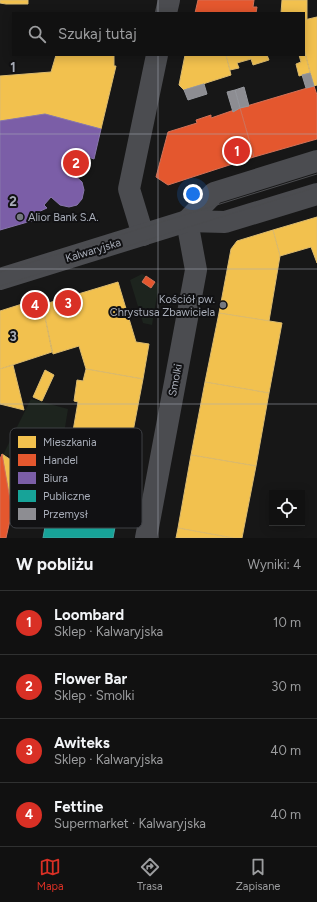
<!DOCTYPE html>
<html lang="pl">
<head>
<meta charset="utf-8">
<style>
  body { margin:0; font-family:Figtree,sans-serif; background:#1e1f1f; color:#f1f3f6 }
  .controls { position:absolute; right:12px; bottom:12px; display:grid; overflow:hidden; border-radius:0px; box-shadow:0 2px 10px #0003 }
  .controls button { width:36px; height:36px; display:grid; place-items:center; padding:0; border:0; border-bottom:1px solid #303131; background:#111; color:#f1f3f6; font:20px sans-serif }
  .you { position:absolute; left:193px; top:194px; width:14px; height:14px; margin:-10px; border:3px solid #fff; border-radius:50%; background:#1a73e8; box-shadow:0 0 0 6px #1a73e833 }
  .badge { display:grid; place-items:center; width:26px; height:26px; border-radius:50%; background:#d93025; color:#fff; font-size:13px; font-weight:700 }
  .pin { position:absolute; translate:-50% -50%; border:2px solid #fff; box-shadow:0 1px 4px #0006 }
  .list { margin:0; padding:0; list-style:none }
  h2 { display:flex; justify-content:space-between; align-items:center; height:52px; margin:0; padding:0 16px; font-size:17px }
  h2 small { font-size:13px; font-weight:400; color:#9c9d9f }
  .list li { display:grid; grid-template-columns:26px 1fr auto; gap:12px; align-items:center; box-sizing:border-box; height:64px; padding:0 16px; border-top:1px solid #303131 }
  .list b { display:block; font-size:15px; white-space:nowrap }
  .list p { margin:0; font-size:13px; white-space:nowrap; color:#9c9d9f }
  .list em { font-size:13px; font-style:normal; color:#9c9d9f }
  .icon { flex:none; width:22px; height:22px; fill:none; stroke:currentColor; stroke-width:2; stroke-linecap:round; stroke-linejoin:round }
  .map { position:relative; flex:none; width:317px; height:538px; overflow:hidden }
  .search { position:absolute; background:#111; box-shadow:0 2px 10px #0003; left:12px; right:12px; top:12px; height:44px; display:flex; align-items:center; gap:10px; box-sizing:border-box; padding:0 14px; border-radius:0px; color:#9c9d9f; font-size:15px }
  .sheet { height:308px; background:#111 }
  nav { display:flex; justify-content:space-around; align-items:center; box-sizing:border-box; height:56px; border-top:1px solid #303131; background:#111; font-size:11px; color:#9c9d9f }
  nav a { display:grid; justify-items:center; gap:2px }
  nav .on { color:#d93025 }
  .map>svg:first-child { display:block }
  .green { fill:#1d241e }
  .homes { fill:#f2c14e; stroke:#dcbb6e }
  .shops { fill:#e4572e; stroke:#d27157 }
  .offices { fill:#7b5ea7; stroke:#8876ac }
  .public { fill:#17a398; stroke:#42a6a2 }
  .industry { fill:#8d8d92; stroke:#95979d }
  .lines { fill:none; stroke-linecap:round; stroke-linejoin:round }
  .minor { stroke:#4b4c50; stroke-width:22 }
  .tertiary { stroke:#4b4c50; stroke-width:22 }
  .tram { stroke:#4b4c4f; stroke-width:1 }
  .grid { fill:none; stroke:#a8adb8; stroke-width:1; stroke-opacity:0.55 }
  .poi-dot { fill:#757880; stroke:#111113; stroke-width:1.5 }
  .labels { text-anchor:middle; stroke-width:4; stroke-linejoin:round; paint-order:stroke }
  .poi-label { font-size:11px; fill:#a8adb8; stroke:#111113; text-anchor:start }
  .street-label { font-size:11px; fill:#a8adb8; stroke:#111113 }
  .key { fill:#111113; stroke:#3e4045; stroke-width:1 }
  .key-label { font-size:11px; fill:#a8adb8 }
  .grid-label { font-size:13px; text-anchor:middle; font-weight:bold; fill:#a8adb8; stroke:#111113; stroke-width:4; stroke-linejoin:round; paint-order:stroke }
</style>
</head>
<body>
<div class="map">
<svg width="317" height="538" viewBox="0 0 317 538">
  <rect width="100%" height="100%" fill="#171717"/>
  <!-- green -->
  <g class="green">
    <path d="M142,274L146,276L142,282L151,288L155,282L159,284L152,325L143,323L130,280Z"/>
    <path d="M31,399L68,409L58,471L53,470V468L37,465V460L3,455Z"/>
  </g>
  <!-- homes -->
  <g class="homes">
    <path d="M0,0H28V4H6L0,3Z"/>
    <path d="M282,0H307V19L304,20V13H281Z"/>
    <path d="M317,17V85L314,86L304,49V20Z"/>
    <path d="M304,49L310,73L299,76L296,64L301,62L299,55H304Z"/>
    <path d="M56,55H114V66H116L101,129L45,114L0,121V76L51,72Z"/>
    <path d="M185,55H226L231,75L184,90L179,85Z"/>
    <path d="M226,55H267L269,60L253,65L251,59L237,63L239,68L230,70Z"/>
    <path d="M317,217V263L311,247L280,256L273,230Z"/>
    <path d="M273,230L280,256L269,321L219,313L231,249L237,241Z"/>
    <path d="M118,282L136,342L149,344L143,379L86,369L79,346L53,354L41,298H44L45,304Z"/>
    <path d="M41,298L52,352L0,369V311Z"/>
    <path d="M219,313L282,323L269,393L205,382Z"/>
    <path d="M13,365L24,410L0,404V369Z"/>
    <path d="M86,369L143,379L120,500L63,489L78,402L74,401L77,380L83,381Z"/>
    <path d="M45,370L54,375L42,401L33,397Z"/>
    <path d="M205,382L269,393L256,466L191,455Z"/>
    <path d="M2,454L52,487L47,517L12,511Z"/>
    <path d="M191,455L256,466L242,538H233L178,528Z"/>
    <path d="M178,528L233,538H176Z"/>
  </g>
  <!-- shops -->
  <g class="shops">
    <path d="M198,0H254L253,7H257L256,13H195Z"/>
    <path d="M314,86L317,95V139L254,157L240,108Z"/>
    <path d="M240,108L254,157L168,185L156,177L168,132L197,123L196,120L211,115V118Z"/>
    <path d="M146,276L155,282L151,288L142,282Z"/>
    <path d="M2,454L12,511L6,538H0V459Z"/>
  </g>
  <!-- offices -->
  <path class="offices" d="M45,114L101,129L94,159L88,157L84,169L80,166L73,174L82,182L84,190L82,199L77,205L69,207L60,205L51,197L44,205L47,208L36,213L38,219L0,230V121Z"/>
  <!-- public -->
  <path class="public" d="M52,487L120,500L113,538H43Z"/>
  <!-- industry -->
  <g class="industry">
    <path d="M310,73L314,86L306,88L302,75Z"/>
    <path d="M204,84L207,94L188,100L184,90Z"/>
    <path d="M244,87L249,106L240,108L235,90Z"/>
    <path d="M235,90L240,108L233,112L227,92Z"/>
  </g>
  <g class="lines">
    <!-- minor -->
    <g class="minor">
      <path d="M166,13L169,0"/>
      <path d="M143,235L129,189L157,55"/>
      <path d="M146,538L196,270L187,221"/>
    </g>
    <!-- tertiary -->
    <g class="tertiary">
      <path d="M187,221L214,193L317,161"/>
      <path d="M0,279L187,221L225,222L317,194"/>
    </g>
    <!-- tram -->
    <g class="tram">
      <path d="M0,272L317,174"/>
      <path d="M0,286L317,187"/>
    </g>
  </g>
  <!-- grid -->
  <path class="grid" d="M158,0V13M158,55V538M0,134H317M0,269H317M0,404H317"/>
  <!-- markers -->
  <g class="poi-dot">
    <circle cx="20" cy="217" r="4"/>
    <circle cx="223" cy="305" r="4"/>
  </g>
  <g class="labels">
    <!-- poi labels -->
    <g class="poi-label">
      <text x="28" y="221">Alior Bank S.A.</text>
      <text x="215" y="303" text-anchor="end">Kościół pw.<tspan x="215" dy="13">Chrystusa Zbawiciela</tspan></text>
    </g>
    <!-- street labels -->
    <g class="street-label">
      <text transform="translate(93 250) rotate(-17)" y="4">Kalwaryjska</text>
      <text transform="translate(175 380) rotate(-79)" y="4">Smolki</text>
    </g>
  </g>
  <!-- legend -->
  <rect x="10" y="428" width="132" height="100" rx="6" class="key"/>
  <rect x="18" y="436" width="18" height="12" fill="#f2c14e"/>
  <rect x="18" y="454" width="18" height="12" fill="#e4572e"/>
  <rect x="18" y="472" width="18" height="12" fill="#7b5ea7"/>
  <rect x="18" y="490" width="18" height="12" fill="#17a398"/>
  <rect x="18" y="508" width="18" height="12" fill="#8d8d92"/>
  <g class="key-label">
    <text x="43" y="446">Mieszkania</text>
    <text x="43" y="464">Handel</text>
    <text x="43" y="482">Biura</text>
    <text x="43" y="500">Publiczne</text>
    <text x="43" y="518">Przemysł</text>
  </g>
  <g class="grid-label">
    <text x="13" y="72">1</text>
    <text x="13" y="206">2</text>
    <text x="13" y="341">3</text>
  </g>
</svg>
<div class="controls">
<button><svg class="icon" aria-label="locate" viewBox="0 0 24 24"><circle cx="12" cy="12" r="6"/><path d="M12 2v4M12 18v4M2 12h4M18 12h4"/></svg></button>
</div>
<div class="you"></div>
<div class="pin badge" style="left:237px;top:151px">1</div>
<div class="pin badge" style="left:76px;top:163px">2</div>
<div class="pin badge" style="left:68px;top:303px">3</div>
<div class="pin badge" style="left:35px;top:305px">4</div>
<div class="search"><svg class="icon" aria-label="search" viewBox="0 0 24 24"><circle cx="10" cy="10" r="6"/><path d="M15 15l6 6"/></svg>Szukaj tutaj</div>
</div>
<section class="sheet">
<h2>W pobliżu<small>Wyniki: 4</small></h2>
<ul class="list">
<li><span class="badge">1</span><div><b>Loombard</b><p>Sklep · Kalwaryjska</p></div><em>10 m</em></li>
<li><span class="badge">2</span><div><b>Flower Bar</b><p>Sklep · Smolki</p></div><em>30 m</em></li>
<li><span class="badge">3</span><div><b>Awiteks</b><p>Sklep · Kalwaryjska</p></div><em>40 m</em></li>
<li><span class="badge">4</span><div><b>Fettine</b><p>Supermarket · Kalwaryjska</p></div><em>40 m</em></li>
</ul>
</section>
<nav>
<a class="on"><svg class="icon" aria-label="map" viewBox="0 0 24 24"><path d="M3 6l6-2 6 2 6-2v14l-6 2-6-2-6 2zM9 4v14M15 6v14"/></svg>Mapa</a>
<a><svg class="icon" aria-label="directions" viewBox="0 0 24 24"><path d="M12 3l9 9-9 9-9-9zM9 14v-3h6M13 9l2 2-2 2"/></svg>Trasa</a>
<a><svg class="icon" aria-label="saved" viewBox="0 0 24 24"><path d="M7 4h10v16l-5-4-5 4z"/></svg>Zapisane</a>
</nav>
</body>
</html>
